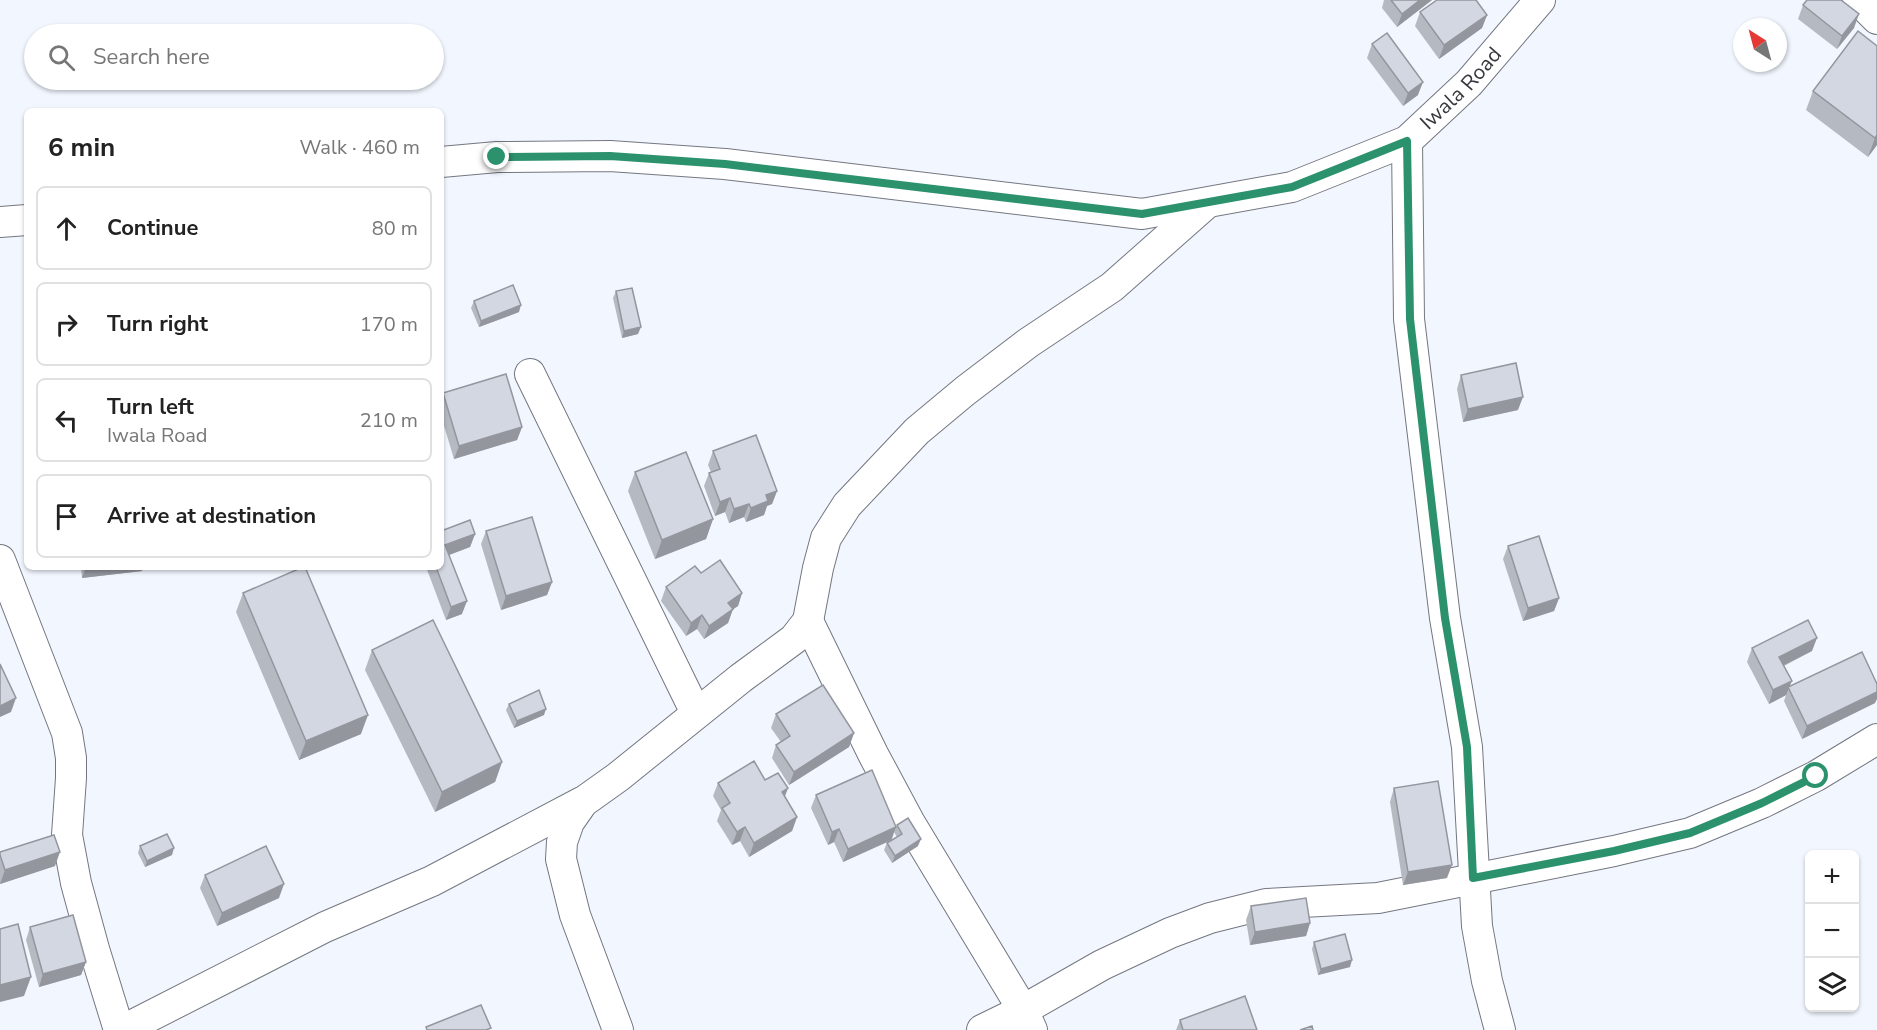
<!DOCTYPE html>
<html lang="en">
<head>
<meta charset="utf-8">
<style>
  body { margin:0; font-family:"Nunito Sans",sans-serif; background:#f6f6f6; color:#222 }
  .controls { position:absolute; right:18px; bottom:18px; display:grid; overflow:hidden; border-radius:9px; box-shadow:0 2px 4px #0004 }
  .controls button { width:54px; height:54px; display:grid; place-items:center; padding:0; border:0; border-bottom:2px solid #e0e0e0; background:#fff; color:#222; font:30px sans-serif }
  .compass { position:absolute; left:1733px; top:18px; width:54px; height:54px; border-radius:50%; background:#fff; box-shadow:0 2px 4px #0004; rotate:324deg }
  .stop { position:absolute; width:18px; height:18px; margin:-14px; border:4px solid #2c926e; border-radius:50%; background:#fff }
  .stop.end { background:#2c926e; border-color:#fff; box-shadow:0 2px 6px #0008 }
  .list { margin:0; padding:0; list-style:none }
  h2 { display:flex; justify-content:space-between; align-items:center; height:78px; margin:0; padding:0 24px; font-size:26px }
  h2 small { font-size:20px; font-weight:400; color:#767676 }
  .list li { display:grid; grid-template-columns:39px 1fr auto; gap:18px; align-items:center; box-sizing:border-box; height:84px; margin:0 12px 12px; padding:0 12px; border:2px solid #e0e0e0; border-radius:9px }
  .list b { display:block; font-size:22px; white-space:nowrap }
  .list p { margin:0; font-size:20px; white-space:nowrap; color:#767676 }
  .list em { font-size:20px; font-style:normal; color:#767676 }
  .icon { flex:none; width:33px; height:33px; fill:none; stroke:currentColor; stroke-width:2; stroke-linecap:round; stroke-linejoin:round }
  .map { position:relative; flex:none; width:1877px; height:1030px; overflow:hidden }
  .search { position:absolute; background:#fff; box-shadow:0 2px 4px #0004; left:24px; top:24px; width:420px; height:66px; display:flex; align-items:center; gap:15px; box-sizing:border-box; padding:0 21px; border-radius:33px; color:#767676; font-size:22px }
  .panel { position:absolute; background:#fff; box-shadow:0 2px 4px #0004; left:24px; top:108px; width:420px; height:462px; border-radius:9px }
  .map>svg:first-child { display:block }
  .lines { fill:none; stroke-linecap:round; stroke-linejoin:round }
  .minor-casing { stroke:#747781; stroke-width:32 }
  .minor { stroke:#fff; stroke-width:30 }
  .wall { fill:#b5b9c2; fill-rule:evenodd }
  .shaded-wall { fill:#94969e }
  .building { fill:#d3d7e2; stroke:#94969e; stroke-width:1.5 }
  .route { stroke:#2c926e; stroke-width:8 }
  .labels { text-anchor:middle; stroke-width:6; stroke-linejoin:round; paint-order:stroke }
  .street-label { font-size:21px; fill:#37393d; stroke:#fff }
</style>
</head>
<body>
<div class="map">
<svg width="1877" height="1030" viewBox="0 0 1877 1030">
  <rect width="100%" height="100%" fill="#f2f6fe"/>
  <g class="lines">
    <!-- minor casing -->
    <g class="minor-casing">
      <g id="minor">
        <path d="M1858,0L1877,19"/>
        <path d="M1407,141L1409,319L1445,618L1467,747L1477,926L1487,981L1500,1030"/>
        <path id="s1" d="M441,162L497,157L610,156L725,164L1142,214L1292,187L1407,141L1469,83L1540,0"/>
        <path d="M0,222L27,220"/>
        <path d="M530,374L696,713"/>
        <path d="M0,560L67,733L71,758V778L67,835L76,883L94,949L119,1030"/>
        <path d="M808,621L873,754L910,823L1023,1010L1032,1030"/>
        <path d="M123,1030L325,927L432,881L582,802"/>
        <path d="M618,1030L575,915L561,859L562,842L569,822L583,802L618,777L741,678L794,639L808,621L818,568L826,538L847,505L917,431L965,391L1028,343L1112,287L1207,203"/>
        <path d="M982,1030L1023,1010L1102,965L1170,933L1210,918L1266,904L1378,898L1614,851L1690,833L1762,803L1816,776L1877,739"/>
      </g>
    </g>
    <!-- minor -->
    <use href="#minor" class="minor"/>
  </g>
  <!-- wall -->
  <g class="wall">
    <path d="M1384,0H1432L1397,27L1382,8Z"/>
    <path d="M1803,5L1854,28L1837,49L1798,19Z"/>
    <path d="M1420,12L1487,15L1482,28L1439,59L1415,26Z"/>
    <path d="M1858,31L1877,145L1868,157L1806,110L1813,91Z"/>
    <path d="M1372,44L1418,95L1403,106L1367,58Z"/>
    <path d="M616,291L638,334L622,338L613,298Z"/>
    <path d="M474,301L519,312L479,327L471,308Z"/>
    <path d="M1461,375L1518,410L1463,422L1457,389Z"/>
    <path d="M443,393L522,427L517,440L454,459L441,416V398Z"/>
    <path d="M713,451L777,491L772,504L767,506L764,515L746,522L744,517L729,523L725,512L715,516L704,486L709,473L711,472L708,465Z"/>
    <path d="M635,472L713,519L706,539L655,559L628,491Z"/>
    <path d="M441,531L475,534L470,547L449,555L462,614L446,620L426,567H441Z"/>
    <path d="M486,531L552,582L547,595L501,610L481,544Z"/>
    <path d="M1508,546L1559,598L1554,611L1523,621L1503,559Z"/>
    <path d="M81,567H143L142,571L82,578Z"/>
    <path d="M701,573L742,593L738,606L733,609L728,623L704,639L697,629L686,636L661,601L666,587Z"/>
    <path d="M243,593L361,734L299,760L236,612Z"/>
    <path d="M1752,648L1812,651L1784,666L1789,687L1875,703L1802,739L1784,701L1786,695L1769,704L1747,662Z"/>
    <path d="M372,650L502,762L495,782L435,812L365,670Z"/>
    <path d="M509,704L544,715L514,728L506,710Z"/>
    <path d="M776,714L854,733L849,747L789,785L772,758L776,745L781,742L771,728Z"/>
    <path d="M765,780L788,788L785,796L797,817L792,831L749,857L740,841L732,845L717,821L721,810L713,796L718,783Z"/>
    <path d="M1394,788L1447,878L1403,885L1390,802Z"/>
    <path d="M816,795L896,827L897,825L918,846L892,863L884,850L887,843L890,841L843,862L834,842L828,845L811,808ZM894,832L897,837L892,840Z"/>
    <path d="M140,846L172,855L145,867L138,853Z"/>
    <path d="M0,852L55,866L0,884Z"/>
    <path d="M205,875L279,898L217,926L200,888Z"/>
    <path d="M1251,906L1310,923L1306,936L1250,945L1246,920Z"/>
    <path d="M30,927L86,962L81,975L39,987L26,940Z"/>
    <path d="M1314,942L1350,967L1318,975L1312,949Z"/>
    <path d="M1180,1020L1257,1030H1176Z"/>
  </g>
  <!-- shaded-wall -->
  <g class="shaded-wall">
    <path d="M1420,0H1432L1397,27L1402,14Z"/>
    <path d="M1859,14L1854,28L1837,49L1842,36Z"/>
    <path d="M1487,15L1482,28L1439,59L1444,45Z"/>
    <path d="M1423,82L1418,95L1403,106L1408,93Z"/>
    <path d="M1877,135V145L1868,157L1875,138Z"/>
    <path d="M521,305L519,312L479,327L481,321Z"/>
    <path d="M641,327L638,334L622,338L624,331Z"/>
    <path d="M1523,397L1518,410L1463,422L1468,409Z"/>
    <path d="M522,427L517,440L454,459L459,446Z"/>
    <path d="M777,491L772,504L767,506L764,515L746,522L751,508L766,495Z"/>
    <path d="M730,498L725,512L715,516L720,502Z"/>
    <path d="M749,504L744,517L729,523L734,509Z"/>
    <path d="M713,519L706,539L655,559L662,540Z"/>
    <path d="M475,534L470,547L441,558L445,545Z"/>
    <path d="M86,567H143L142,571L82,578Z"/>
    <path d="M552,582L547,595L501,610L506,596Z"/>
    <path d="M742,593L738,606L723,616L728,603Z"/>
    <path d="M1559,598L1554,611L1523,621L1528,608Z"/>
    <path d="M467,601L462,614L446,620L451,607Z"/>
    <path d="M733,609L728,623L704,639L709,626Z"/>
    <path d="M702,615L697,629L686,636L691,623Z"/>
    <path d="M1817,638L1812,651L1774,670L1779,657Z"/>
    <path d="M1792,681L1786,695L1769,704L1773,690Z"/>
    <path d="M1877,692V699L1875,703L1802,739L1807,726Z"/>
    <path d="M16,698L11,712L0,717V706Z"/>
    <path d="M546,709L544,715L514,728L517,721Z"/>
    <path d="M368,715L361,734L299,760L306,741Z"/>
    <path d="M854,733L849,747L789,785L794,772Z"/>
    <path d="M502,762L495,782L435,812L442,792Z"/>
    <path d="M788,788L783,801L782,792Z"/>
    <path d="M797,817L792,831L749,857L754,843Z"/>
    <path d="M745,827L740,841L732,845L737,832Z"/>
    <path d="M896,827L891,840L843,862L848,849Z"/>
    <path d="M839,829L834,842L828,845L832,832Z"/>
    <path d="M921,839L918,846L892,863L895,856Z"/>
    <path d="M174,848L172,855L145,867L147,861Z"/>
    <path d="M60,852L55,866L0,884L5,870Z"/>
    <path d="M1452,865L1447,878L1403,885L1408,872Z"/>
    <path d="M284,884L279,898L217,926L222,913Z"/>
    <path d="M1310,923L1306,936L1250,945L1255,932Z"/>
    <path d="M1352,960L1350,967L1318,975L1321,969Z"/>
    <path d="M86,962L81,975L39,987L43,974Z"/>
    <path d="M31,977L24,996L0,1002V985Z"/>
  </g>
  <!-- building -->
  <g class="building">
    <path d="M1391,0H1420L1402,14Z"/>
    <path d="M1437,0H1476L1487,15L1444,45L1420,12Z"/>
    <path d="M1807,0H1841L1859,14L1842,36L1803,5Z"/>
    <path d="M1858,31L1877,46V135L1875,138L1813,91Z"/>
    <path d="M1387,33L1423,82L1408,93L1372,44Z"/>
    <path d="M513,285L521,305L481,321L474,301Z"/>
    <path d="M632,288L641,327L624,331L616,291Z"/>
    <path d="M1516,363L1523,397L1468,409L1461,375Z"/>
    <path d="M506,374L522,427L459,446L443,393Z"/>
    <path d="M756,435L777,491L766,495L768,501L751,508L749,504L734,509L730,498L720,502L709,473L720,469L713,451Z"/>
    <path d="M686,452L713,519L662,540L635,472Z"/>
    <path d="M532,517L552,582L506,596L486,531Z"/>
    <path d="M470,520L475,534L445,545L467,601L451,607L436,567H441V531Z"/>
    <path d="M1539,536L1559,598L1528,608L1508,546Z"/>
    <path d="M720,560L742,593L728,603L733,609L709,626L702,615L691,623L666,587L695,566L701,573Z"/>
    <path d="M303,567H305L368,715L306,741L243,593Z"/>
    <path d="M433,620L502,762L442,792L372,650Z"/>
    <path d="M1808,620L1817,638L1779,657L1792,681L1773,690L1752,648Z"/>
    <path d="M1862,652L1877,684V692L1807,726L1788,687Z"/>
    <path d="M0,664L16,698L0,706Z"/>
    <path d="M823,685L854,733L794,772L776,745L790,736L776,714Z"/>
    <path d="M539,690L546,709L517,721L509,704Z"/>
    <path d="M754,761L765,780L778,773L788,788L782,792L797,817L754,843L745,827L737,832L722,808L730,803L718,783Z"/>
    <path d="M872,770L896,827L848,849L839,829L832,832L816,795Z"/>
    <path d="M1438,781L1452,865L1408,872L1394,788Z"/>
    <path d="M908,818L921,839L895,856L887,843L902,834L897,825Z"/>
    <path d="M167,834L174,848L147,861L140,846Z"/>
    <path d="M54,835L60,852L5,870L0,855V852Z"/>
    <path d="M266,846L284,884L222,913L205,875Z"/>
    <path d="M1306,898L1310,923L1255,932L1251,906Z"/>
    <path d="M73,915L86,962L43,974L30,927Z"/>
    <path d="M18,924L31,977L0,985V929Z"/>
    <path d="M1345,934L1352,960L1321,969L1314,942Z"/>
    <path d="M1245,996L1257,1030H1183L1180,1020Z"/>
    <path d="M481,1005L491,1028L486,1030H427L426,1027Z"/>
    <path d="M1312,1026L1313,1030H1300Z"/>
  </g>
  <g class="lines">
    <!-- route -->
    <path class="route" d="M497,157L610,156L725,164L1142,214L1292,187L1407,141L1410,319L1445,618L1467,747L1473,878L1614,851L1690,833L1762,803L1816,776"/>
  </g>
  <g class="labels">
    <!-- street labels -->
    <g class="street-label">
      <text dy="7" stroke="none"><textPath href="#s1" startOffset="1056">Iwala Road</textPath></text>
    </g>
  </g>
</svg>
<div class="controls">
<button>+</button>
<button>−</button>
<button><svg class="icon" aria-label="layers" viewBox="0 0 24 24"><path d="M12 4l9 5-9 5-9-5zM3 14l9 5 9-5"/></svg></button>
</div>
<svg class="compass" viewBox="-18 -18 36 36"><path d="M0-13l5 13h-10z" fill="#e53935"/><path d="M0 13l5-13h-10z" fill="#767676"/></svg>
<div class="stop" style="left:1816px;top:776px"></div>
<div class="stop end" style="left:497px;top:157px"></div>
<div class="search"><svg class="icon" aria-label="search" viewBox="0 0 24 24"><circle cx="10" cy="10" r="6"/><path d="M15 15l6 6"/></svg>Search here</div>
<section class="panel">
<h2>6 min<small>Walk · 460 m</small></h2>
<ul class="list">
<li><svg class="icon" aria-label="ahead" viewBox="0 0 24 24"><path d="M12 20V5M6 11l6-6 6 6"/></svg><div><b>Continue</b></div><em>80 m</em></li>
<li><svg class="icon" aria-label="right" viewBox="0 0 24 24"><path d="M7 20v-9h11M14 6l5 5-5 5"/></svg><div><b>Turn right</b></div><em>170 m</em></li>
<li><svg class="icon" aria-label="left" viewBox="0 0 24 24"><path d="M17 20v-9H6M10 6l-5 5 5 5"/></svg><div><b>Turn left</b><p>Iwala Road</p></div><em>210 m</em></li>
<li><svg class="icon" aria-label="arrive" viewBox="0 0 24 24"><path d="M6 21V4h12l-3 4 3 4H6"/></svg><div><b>Arrive at destination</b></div></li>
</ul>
</section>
</div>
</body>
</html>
